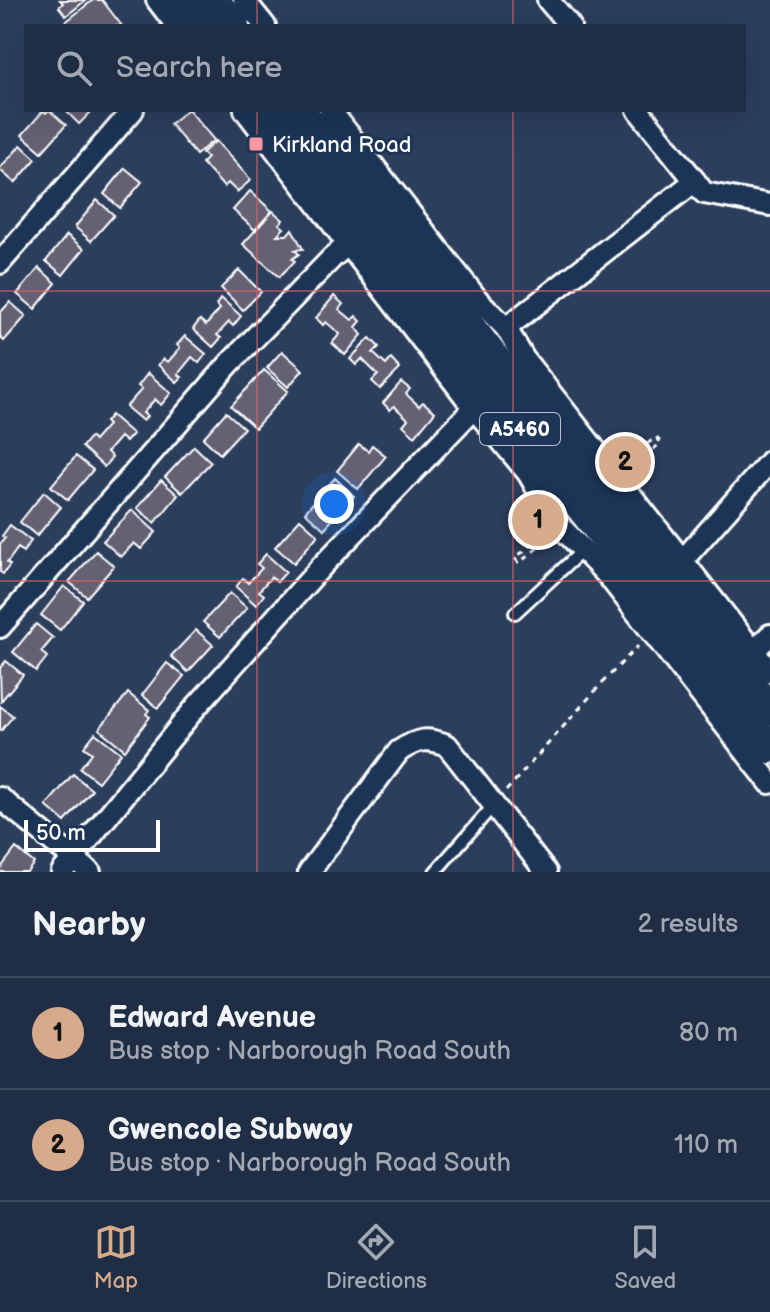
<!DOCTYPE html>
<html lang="en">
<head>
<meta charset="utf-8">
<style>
  body { margin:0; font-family:"Balsamiq Sans",sans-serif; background:#2d3a50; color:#f1f3f6 }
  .scale { position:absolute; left:24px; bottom:20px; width:136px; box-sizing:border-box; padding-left:8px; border:4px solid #fff; border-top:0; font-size:22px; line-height:28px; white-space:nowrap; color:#fff; -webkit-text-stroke:6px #1d3557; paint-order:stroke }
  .you { position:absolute; left:334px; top:504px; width:28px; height:28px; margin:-20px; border:6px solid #fff; border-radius:50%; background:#1a73e8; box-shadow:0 0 0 12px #1a73e833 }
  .badge { display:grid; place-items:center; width:52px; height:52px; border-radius:50%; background:#d6ab8b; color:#111; font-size:26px; font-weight:700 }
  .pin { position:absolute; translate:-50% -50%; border:4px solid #fff; box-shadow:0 2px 8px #0006 }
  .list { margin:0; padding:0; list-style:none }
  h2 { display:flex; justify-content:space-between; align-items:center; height:104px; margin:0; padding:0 32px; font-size:34px }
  h2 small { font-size:26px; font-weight:400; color:#a2a8b3 }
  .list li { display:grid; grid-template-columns:52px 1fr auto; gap:24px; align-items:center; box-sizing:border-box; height:112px; padding:0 32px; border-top:2px solid #3d4a5e }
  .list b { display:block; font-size:30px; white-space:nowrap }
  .list p { margin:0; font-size:26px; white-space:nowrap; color:#a2a8b3 }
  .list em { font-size:26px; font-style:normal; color:#a2a8b3 }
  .icon { flex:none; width:44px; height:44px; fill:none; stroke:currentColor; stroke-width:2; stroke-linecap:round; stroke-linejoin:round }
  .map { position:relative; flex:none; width:770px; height:872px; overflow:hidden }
  .search { position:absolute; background:#202e45; box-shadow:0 8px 32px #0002; left:24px; right:24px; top:24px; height:88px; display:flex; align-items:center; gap:20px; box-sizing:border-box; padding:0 28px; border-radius:0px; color:#a2a8b3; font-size:30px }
  .sheet { height:328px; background:#202e45 }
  nav { display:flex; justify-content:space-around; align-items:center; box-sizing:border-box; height:112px; border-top:2px solid #3d4a5e; background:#202e45; font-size:22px; color:#a2a8b3 }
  nav a { display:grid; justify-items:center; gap:4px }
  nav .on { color:#d6ab8b }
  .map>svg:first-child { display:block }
  .building { fill:#656072; stroke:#fff; stroke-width:2 }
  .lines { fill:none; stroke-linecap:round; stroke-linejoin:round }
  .service-casing { stroke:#fff; stroke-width:16 }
  .minor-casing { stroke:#fff; stroke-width:26 }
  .primary-casing { stroke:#fff; stroke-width:36 }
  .path { stroke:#fff; stroke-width:3; stroke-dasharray:6 6; stroke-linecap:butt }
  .service { stroke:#1d3557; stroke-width:10 }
  .minor { stroke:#1d3557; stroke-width:20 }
  .primary { stroke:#1d3557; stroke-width:30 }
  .grid { fill:none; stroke:#e05e5e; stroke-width:2; stroke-opacity:0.55 }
  .poi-dot { fill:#ff9aa2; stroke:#1d3557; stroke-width:3 }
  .labels { text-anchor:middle; stroke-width:6; stroke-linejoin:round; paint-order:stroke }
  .shield { fill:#1d3557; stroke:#bbc2cd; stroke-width:2 }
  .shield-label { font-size:20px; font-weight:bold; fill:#fff }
  .poi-label { font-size:22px; fill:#fff; stroke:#1d3557; text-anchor:start }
</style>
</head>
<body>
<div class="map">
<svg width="770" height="872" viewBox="0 0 770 872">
  <rect width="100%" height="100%" fill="#2b3e5c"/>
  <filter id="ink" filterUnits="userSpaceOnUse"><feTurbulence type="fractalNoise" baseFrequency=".0125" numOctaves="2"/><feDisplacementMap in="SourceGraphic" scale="16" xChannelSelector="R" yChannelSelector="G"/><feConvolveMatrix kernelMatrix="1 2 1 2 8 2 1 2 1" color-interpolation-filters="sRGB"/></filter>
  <g filter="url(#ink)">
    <!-- building -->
    <g class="building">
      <path d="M60,0H86L66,16L59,7L63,3Z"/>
      <path d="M93,0H102L122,26H65L63,24Z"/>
      <path d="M49,110L66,125L42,152L22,135L43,111L46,113Z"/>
      <path d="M65,110H93L79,124Z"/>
      <path d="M187,110H189L214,140L196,155L170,124Z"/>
      <path d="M216,141L251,180L237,192L228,183L224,187L202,163L207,158L202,153Z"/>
      <path d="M21,145L36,159L15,183L0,170V168Z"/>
      <path d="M125,168L142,182L120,208L104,194Z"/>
      <path d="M250,191L272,211L255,230L233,210Z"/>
      <path d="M97,200L114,215L91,241L75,227Z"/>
      <path d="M273,211L283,220L279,224L284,228L277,235H287L292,229L303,249L295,250L299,254L292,259L295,261L279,277L243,244Z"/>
      <path d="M67,235L84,249L63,275L46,261Z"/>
      <path d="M39,268L56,283L35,309L17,294Z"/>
      <path d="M239,270L261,292L243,310L221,288Z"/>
      <path d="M334,296L343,304L339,309L352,320L356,316L361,321L356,327L362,335L345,355L332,343L340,334L326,322L323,325L316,318Z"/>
      <path d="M221,298L241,316L233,326L229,322L217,335L221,338L213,347L193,329L200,320L206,325L220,309L216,305Z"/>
      <path d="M10,302L26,316L4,341L0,337V313Z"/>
      <path d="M185,336L206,354L199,363L192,357L178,374L182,377L177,382L158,365L163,359L168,362L180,348L177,345Z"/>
      <path d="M370,338L379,347L373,353L386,365L391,359L400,369L380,389L372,381L378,375L362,359L356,365L350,359Z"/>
      <path d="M282,351L303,370L288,387L267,368Z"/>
      <path d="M264,370L288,391L255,428L231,406Z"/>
      <path d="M148,373L171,393L161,405L155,399L143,413L147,416L143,421L126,407L142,389L138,386Z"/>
      <path d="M401,382L410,389L406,394L419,406L423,402L435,412L415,436L403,425L408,419L394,406L390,410L383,403Z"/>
      <path d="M226,412L244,428L220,454L203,438Z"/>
      <path d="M111,415L133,434L126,442L120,437L107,452L112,457L104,467L82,447L90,437L94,441L108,425L105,422Z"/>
      <path d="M359,444L368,451L372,445L386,456L358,489L337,471Z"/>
      <path d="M194,446L211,462L182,493L165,477Z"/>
      <path d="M76,456L93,470L68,500L51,486Z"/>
      <path d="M335,478L354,496L324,529L305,512Z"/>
      <path d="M161,480L178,495L155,523L137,508Z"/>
      <path d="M44,492L61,507L37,536L20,522Z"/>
      <path d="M132,510L156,532L141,549L134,543L121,557L103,541Z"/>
      <path d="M300,519L318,535L294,563L275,547Z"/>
      <path d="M10,525L31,541L23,552L18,548L7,563L10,565L3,574L0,572V544L5,538L2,536Z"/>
      <path d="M96,551L114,566L87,597L69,582Z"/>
      <path d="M266,554L286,572L277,582L271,577L259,591L264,595L256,605L236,587L243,578L248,583L262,568L257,564Z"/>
      <path d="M64,586L83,601L60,630L41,615Z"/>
      <path d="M230,593L247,608L220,637L203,622Z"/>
      <path d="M36,624L53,638L41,652L47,657L36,671L13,652Z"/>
      <path d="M196,630L213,645L188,672L171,656Z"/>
      <path d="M6,661L23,675L1,701L0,668Z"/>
      <path d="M167,663L184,676L158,708L142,695Z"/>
      <path d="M128,693L149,710L146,714L150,717L125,750L99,729Z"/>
      <path d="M0,706L13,716L1,731L0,730Z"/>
      <path d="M95,733L121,753L98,782L80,768L92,753L84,747Z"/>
      <path d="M73,774L92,790L65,822L46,806Z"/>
      <path d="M16,848L34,863L27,872H0V869Z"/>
    </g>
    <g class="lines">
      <!-- service casing -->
      <g class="service-casing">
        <g id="service">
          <path d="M515,613L582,551"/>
          <path d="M435,872L493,806"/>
        </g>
      </g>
      <!-- minor casing -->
      <g class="minor-casing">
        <g id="minor">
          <path d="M157,0L177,26"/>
          <path d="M244,0L265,26"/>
          <path d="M548,0L570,26"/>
          <path d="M245,110L474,408L528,473L557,523L609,577L770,783"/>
          <path d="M330,110L478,300L506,328L524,359L770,672"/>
          <path d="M695,181L704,193L770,205"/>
          <path d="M0,263L133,110"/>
          <path d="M506,328L695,181L638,110"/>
          <path d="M681,559L690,552L770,461"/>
          <path d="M0,627L230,363L332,258L348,244"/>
          <path d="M754,651L770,635"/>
          <path d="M0,798L90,872"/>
          <path d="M62,872L196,707L322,566L474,408"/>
          <path d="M309,872L399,751C418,739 426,737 447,745L546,872"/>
        </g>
      </g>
      <!-- primary casing -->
      <g class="primary-casing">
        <g id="primary">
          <path d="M184,0L205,26"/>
          <path d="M214,0L234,26"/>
          <path d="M270,110L770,748"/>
          <path d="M300,110L770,710"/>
        </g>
      </g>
      <!-- path -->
      <g class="path">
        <path d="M628,459L656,437L661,443L632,466"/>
        <path d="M543,536L515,558L519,563L546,541"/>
        <path d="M506,791L603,682L638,646"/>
      </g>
      <!-- service -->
      <use href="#service" class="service"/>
      <!-- minor -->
      <use href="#minor" class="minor"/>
      <!-- primary -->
      <use href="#primary" class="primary"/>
    </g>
  </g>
  <!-- grid -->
  <path class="grid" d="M257,0V26M513,0V26M257,110V872M513,110V872M0,291H770M0,581H770"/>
  <!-- markers -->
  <rect class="poi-dot" x="248" y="136" width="16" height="16" rx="4"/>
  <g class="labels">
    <!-- shield labels -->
    <rect class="shield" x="480" y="413" width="80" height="32" rx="6"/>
    <g class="shield-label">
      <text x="520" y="436">A5460</text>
    </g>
    <!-- poi labels -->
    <g class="poi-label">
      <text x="272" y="152">Kirkland Road</text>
    </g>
  </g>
</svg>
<div class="scale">50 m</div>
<div class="you"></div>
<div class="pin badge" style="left:538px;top:520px">1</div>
<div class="pin badge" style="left:625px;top:462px">2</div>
<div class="search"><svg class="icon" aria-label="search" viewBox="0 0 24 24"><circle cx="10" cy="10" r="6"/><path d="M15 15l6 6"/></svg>Search here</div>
</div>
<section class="sheet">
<h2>Nearby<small>2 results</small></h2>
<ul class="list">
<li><span class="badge">1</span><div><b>Edward Avenue</b><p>Bus stop · Narborough Road South</p></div><em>80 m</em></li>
<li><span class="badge">2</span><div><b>Gwencole Subway</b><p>Bus stop · Narborough Road South</p></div><em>110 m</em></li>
</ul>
</section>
<nav>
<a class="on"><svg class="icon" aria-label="map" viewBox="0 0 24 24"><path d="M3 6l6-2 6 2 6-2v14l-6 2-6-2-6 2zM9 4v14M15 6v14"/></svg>Map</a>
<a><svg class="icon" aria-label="directions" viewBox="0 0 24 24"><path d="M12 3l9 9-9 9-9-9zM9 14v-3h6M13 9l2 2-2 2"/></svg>Directions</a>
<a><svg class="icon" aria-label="saved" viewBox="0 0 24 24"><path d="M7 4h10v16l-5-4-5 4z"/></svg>Saved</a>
</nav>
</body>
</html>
